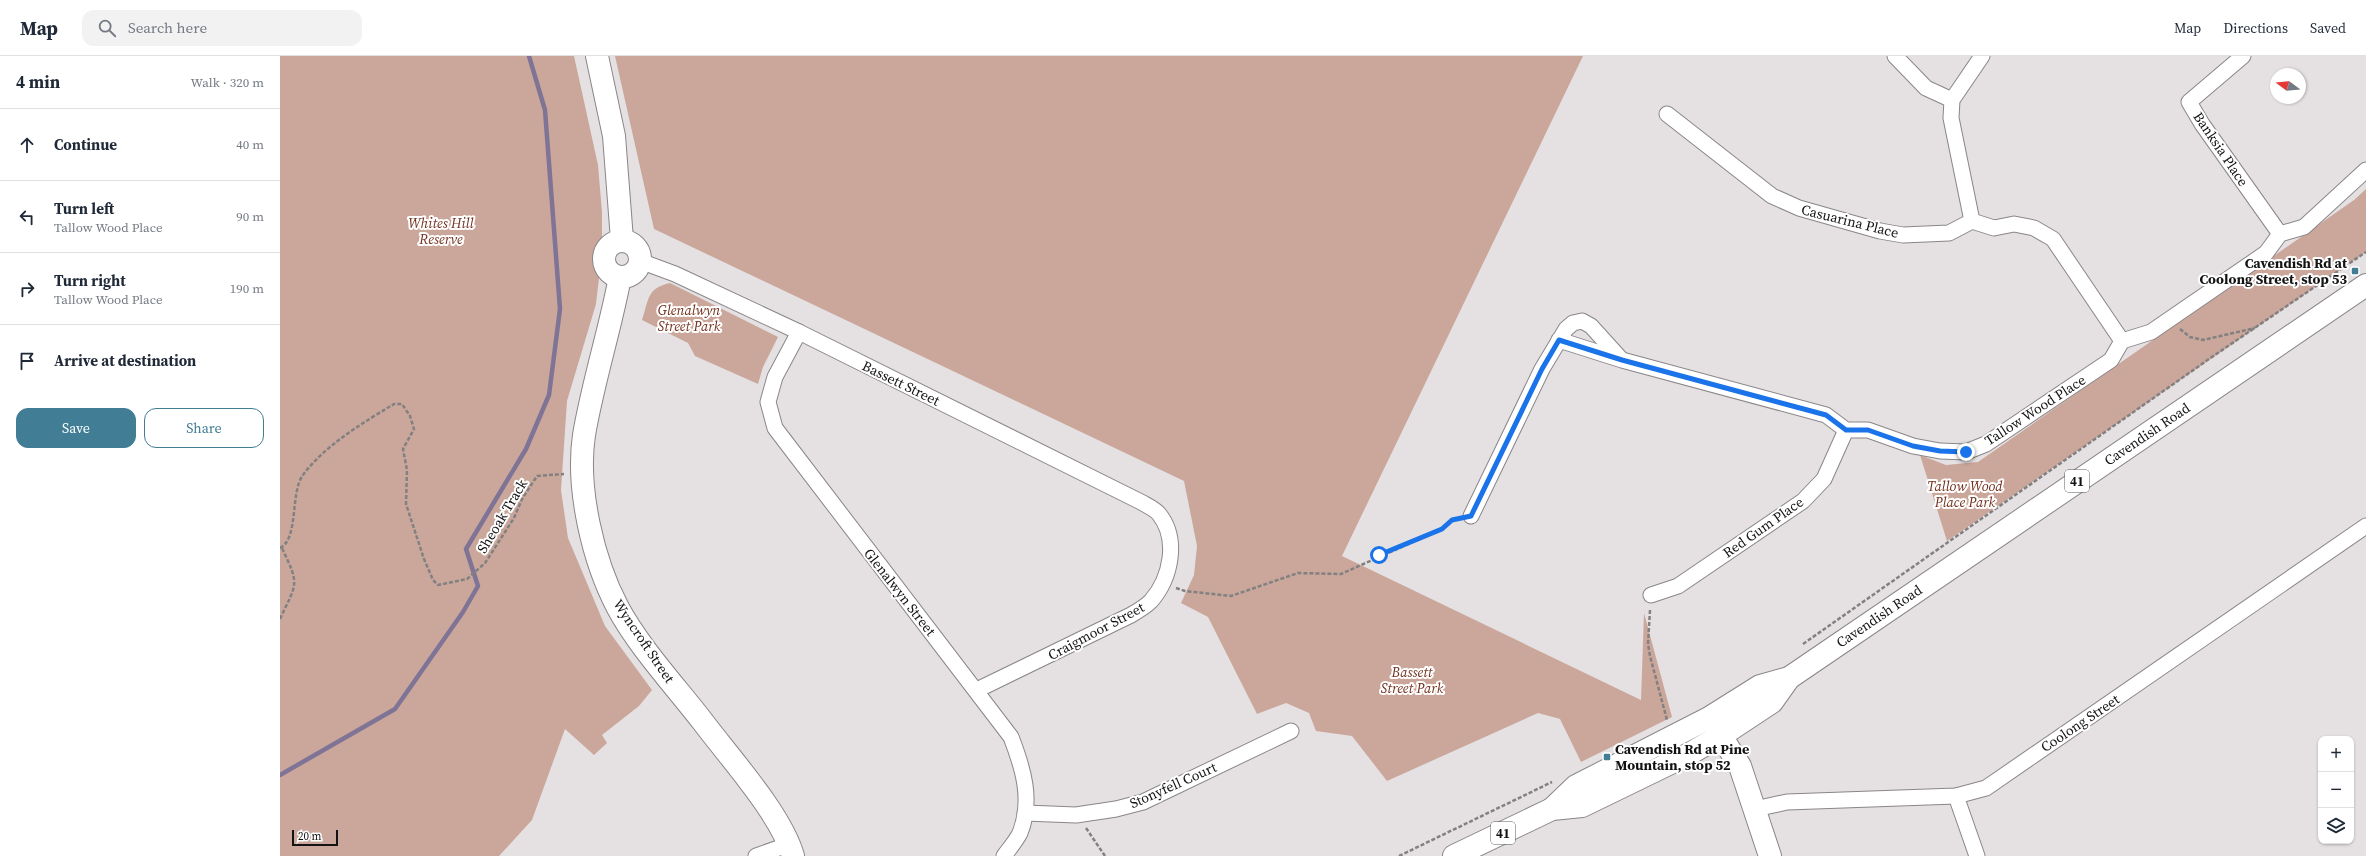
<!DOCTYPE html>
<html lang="en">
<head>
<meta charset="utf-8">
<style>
  body { margin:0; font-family:"Source Serif 4",serif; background:#f2f2f3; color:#1f2937 }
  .controls { position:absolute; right:12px; bottom:12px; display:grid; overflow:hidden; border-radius:8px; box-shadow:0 1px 3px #0004 }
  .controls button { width:36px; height:36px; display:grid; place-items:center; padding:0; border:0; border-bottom:1px solid #e0e1e3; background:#fff; color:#1f2937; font:20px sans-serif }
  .compass { position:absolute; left:1990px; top:12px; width:36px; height:36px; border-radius:50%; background:#fff; box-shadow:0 1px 3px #0004; rotate:286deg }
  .scale { position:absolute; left:12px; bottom:10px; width:46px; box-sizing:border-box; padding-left:4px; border:2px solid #141313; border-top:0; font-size:11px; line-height:14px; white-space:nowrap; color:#141313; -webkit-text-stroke:3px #fff; paint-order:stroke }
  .stop { position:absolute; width:12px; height:12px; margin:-9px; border:3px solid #1a73e8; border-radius:50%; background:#fff }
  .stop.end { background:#1a73e8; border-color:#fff; box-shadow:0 1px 4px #0008 }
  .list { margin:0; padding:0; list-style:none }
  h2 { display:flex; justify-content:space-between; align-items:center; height:52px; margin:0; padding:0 16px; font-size:17px }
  h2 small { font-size:13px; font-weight:400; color:#747a83 }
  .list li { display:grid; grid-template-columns:26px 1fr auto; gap:12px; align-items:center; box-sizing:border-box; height:72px; padding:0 16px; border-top:1px solid #e0e1e3 }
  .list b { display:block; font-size:15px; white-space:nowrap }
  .list p { margin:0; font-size:13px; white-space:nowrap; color:#747a83 }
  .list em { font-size:13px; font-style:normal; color:#747a83 }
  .actions { display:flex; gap:8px; padding:12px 16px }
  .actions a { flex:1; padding:9px 0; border:1px solid #417d95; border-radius:12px; text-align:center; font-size:14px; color:#417d95 }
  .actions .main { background:#417d95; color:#fff }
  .icon { flex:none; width:22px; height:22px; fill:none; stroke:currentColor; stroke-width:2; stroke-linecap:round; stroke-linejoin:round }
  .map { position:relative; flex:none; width:2086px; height:800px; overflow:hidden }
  header { display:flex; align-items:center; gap:24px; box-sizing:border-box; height:56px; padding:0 20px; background:#fff; border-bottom:1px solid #e0e1e3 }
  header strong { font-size:19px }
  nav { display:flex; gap:22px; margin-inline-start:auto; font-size:14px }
  .search { width:280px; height:36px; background:#f2f2f3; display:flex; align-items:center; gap:10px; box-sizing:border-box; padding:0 14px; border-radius:12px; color:#747a83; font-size:15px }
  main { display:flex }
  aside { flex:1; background:#fff }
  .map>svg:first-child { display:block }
  .green { fill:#cba79b }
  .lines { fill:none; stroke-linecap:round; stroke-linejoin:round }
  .stream { stroke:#7f7495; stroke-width:4.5 }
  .street-casing { stroke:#8a8688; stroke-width:17 }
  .secondary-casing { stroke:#8a8688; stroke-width:24 }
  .primary-casing { stroke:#8a8688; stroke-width:24 }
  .path { stroke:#828081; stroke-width:2.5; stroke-dasharray:4 2; stroke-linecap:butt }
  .street { stroke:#fff; stroke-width:15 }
  .secondary { stroke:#fff; stroke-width:22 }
  .primary { stroke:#fff; stroke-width:22 }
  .route { stroke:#1a73e8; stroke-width:5 }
  .poi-dot { fill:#417d95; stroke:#fff; stroke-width:1.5 }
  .labels { text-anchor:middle; stroke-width:4; stroke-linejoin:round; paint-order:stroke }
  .shield { fill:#fff; stroke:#5a5a5a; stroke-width:1 }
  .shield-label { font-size:13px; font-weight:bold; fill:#141313 }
  .street-label { font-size:14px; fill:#141313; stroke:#fff }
  .park-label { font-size:14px; font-style:italic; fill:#72301c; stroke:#fff }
  .poi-label { font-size:14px; font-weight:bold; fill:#141313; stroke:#fff; text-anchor:end }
</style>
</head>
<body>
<header>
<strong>Map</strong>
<div class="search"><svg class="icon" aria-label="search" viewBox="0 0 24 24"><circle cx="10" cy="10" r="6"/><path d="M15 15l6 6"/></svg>Search here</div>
<nav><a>Map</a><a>Directions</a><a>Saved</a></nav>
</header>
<main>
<aside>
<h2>4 min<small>Walk · 320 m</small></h2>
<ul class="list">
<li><svg class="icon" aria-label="ahead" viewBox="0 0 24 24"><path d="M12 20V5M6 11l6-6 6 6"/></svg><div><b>Continue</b></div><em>40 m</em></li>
<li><svg class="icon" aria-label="left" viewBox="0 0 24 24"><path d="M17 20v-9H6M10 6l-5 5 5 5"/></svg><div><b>Turn left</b><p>Tallow Wood Place</p></div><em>90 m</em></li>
<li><svg class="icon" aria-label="right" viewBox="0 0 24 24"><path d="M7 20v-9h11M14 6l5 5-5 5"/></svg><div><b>Turn right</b><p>Tallow Wood Place</p></div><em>190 m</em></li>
<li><svg class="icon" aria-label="arrive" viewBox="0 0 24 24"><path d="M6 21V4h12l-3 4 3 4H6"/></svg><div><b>Arrive at destination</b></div></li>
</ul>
<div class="actions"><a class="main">Save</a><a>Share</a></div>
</aside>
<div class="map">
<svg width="2086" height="800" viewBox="0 0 2086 800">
  <rect width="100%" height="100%" fill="#e5e1e3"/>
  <!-- green -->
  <g class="green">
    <path d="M0,0H294L318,109L322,156V196L316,248L287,345L281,434L288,482L325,570L372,634L359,650L322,679L327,687L314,699L285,673L252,764L219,800H0Z"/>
    <path d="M335,0H1303L1062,500L1361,644L1364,557L1392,661L1301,706L1280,663L1258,657L1107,725L1072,680L1036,675L1029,657L1006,647L977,658L928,561L901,547L914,519L917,490L904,425L374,173Z"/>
    <path d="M2086,133V196L1667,485L1640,399L1666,409L1698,406L2074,144Z"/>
    <path d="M390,227L498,281L483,311L478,328L415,300L408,287L362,264C369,243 367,232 390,227Z"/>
  </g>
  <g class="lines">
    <!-- stream -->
    <path class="stream" d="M0,719L115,653L183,556L198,530L186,493L246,393L269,339L280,253L265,54L249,0"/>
    <!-- street casing -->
    <g class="street-casing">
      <g id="street">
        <path d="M1615,0L1646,32L1672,44"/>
        <path d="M1963,0L1909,46L1922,68L2000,178"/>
        <path d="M1387,58L1492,140L1519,152L1600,175L1623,179L1669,177L1692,165L1714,172L1734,168L1754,172L1773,183L1842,285"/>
        <path d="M1692,165L1671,62L1672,44L1702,0"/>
        <path d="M360,205L395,218L519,276L861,446C866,449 875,453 879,458C899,483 891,522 871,545C866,550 858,555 851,559L697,634"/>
        <path d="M519,276L495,321L488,346L495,372L731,681C743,712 753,744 740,777C736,785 729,793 724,800"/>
        <path d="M1279,284L1342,304L1546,359L1566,374H1588L1633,390L1660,395L1686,396L1706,388L1831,304L1842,285L1871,276L1986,197L2000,178L2024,171L2086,114"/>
        <path d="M1191,460L1262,313L1286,273L1293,267L1302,265L1311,270L1340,302"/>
        <path d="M1371,539L1398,530L1523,445L1544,423L1566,374"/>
        <path d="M1676,740L1697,800"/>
        <path d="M1475,753L1507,746L1676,740L1706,732L2086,470"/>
        <path d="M745,757L796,759L836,753L863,746L1011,675"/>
        <path d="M476,800L510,788"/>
      </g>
    </g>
    <!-- secondary casing -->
    <g class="secondary-casing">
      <g id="secondary">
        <path d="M317,0L334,80L342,184"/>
        <circle cx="342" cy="203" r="18"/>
        <path d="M340,221C330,274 313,326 304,379C296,432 313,505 338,552C359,591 396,631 423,666C450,702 501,758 513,800"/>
        <path d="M1431,664L1460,710L1490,800"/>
      </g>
    </g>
    <!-- primary casing -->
    <g class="primary-casing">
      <g id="primary">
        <path d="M1272,753L1296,730L1429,662L1480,630L1509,622"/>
        <path d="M1174,800L1272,753L1302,750L1409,698L1442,679L1492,646L1509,622L2086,229"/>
      </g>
    </g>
    <!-- path -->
    <g class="path">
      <path d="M1900,273L1910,281L1923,284L1975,272"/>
      <path d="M0,492C19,483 10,436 23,419C44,390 84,366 114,348H122L130,360L134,373L123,393L127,414L126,448L144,503L153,524L158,529L187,523L205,507L234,462L242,443L257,420L284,418"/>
      <path d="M896,532L905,535L951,540L1018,517L1061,518L1162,473L1172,464L1177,463"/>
      <path d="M1370,554L1368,588L1370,600L1387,664"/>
      <path d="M0,563C17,526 20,530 2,492"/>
      <path d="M1523,588L1929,303L2086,196"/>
      <path d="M806,772L825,800"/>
      <path d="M1119,800L1272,726"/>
    </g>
    <!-- street -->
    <use href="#street" class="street"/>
    <!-- secondary -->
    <use href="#secondary" class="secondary"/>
    <!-- primary -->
    <use href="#primary" class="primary"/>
  </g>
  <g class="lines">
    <!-- route -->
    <path class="route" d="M1099,499L1162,473L1172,464L1191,460L1262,313L1279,284L1342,304L1546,359L1566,374H1588L1633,390L1660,395L1686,396"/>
  </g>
  <!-- markers -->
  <g class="poi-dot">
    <rect x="2071" y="211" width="8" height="8" rx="2"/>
    <rect x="1323" y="697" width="8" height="8" rx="2"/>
  </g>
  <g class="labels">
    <!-- shield labels -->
    <g class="shield">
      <rect x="1785" y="414" width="24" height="22" rx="3"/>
      <rect x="1211" y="766" width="24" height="22" rx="3"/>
    </g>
    <g class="shield-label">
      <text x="1797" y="430">41</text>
      <text x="1223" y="782">41</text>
    </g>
    <!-- street labels -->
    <g class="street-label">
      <text transform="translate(1941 93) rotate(56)" y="5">Banksia Place</text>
      <text transform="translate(1570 165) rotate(14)" y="5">Casuarina Place</text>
      <text transform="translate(621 327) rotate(26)" y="5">Bassett Street</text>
      <text transform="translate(1755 354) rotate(-33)" y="5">Tallow Wood Place</text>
      <text transform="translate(1867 378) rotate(-34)" y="5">Cavendish Road</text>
      <text transform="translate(222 460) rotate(-59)" y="5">Sheoak Track</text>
      <text transform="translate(1483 471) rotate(-35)" y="5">Red Gum Place</text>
      <text transform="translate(620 536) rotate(52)" y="5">Glenalwyn Street</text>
      <text transform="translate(1599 560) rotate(-34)" y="5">Cavendish Road</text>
      <text transform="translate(816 575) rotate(-28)" y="5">Craigmoor Street</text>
      <text transform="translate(364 585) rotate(56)" y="5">Wyncroft Street</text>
      <text transform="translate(1800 667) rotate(-34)" y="5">Coolong Street</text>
      <text transform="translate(893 729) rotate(-24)" y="5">Stonyfell Court</text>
    </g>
    <!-- park labels -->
    <g class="park-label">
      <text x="161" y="172">Whites Hill<tspan x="161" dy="16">Reserve</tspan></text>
      <text x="409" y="259">Glenalwyn<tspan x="409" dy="16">Street Park</tspan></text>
      <text x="1685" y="435">Tallow Wood<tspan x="1685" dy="16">Place Park</tspan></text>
      <text x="1132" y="621">Bassett<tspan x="1132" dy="16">Street Park</tspan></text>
    </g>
    <!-- poi labels -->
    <g class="poi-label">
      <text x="2067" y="212">Cavendish Rd at<tspan x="2067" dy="16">Coolong Street, stop 53</tspan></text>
      <text x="1335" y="698" text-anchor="start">Cavendish Rd at Pine<tspan x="1335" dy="16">Mountain, stop 52</tspan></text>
    </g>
  </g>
</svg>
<div class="controls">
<button>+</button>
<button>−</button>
<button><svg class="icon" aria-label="layers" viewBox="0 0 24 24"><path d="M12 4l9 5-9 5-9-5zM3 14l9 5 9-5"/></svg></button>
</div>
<svg class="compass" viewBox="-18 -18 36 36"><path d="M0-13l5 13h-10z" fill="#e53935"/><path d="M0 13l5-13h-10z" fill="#747a83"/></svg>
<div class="scale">20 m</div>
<div class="stop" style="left:1099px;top:499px"></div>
<div class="stop end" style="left:1686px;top:396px"></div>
</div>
</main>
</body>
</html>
